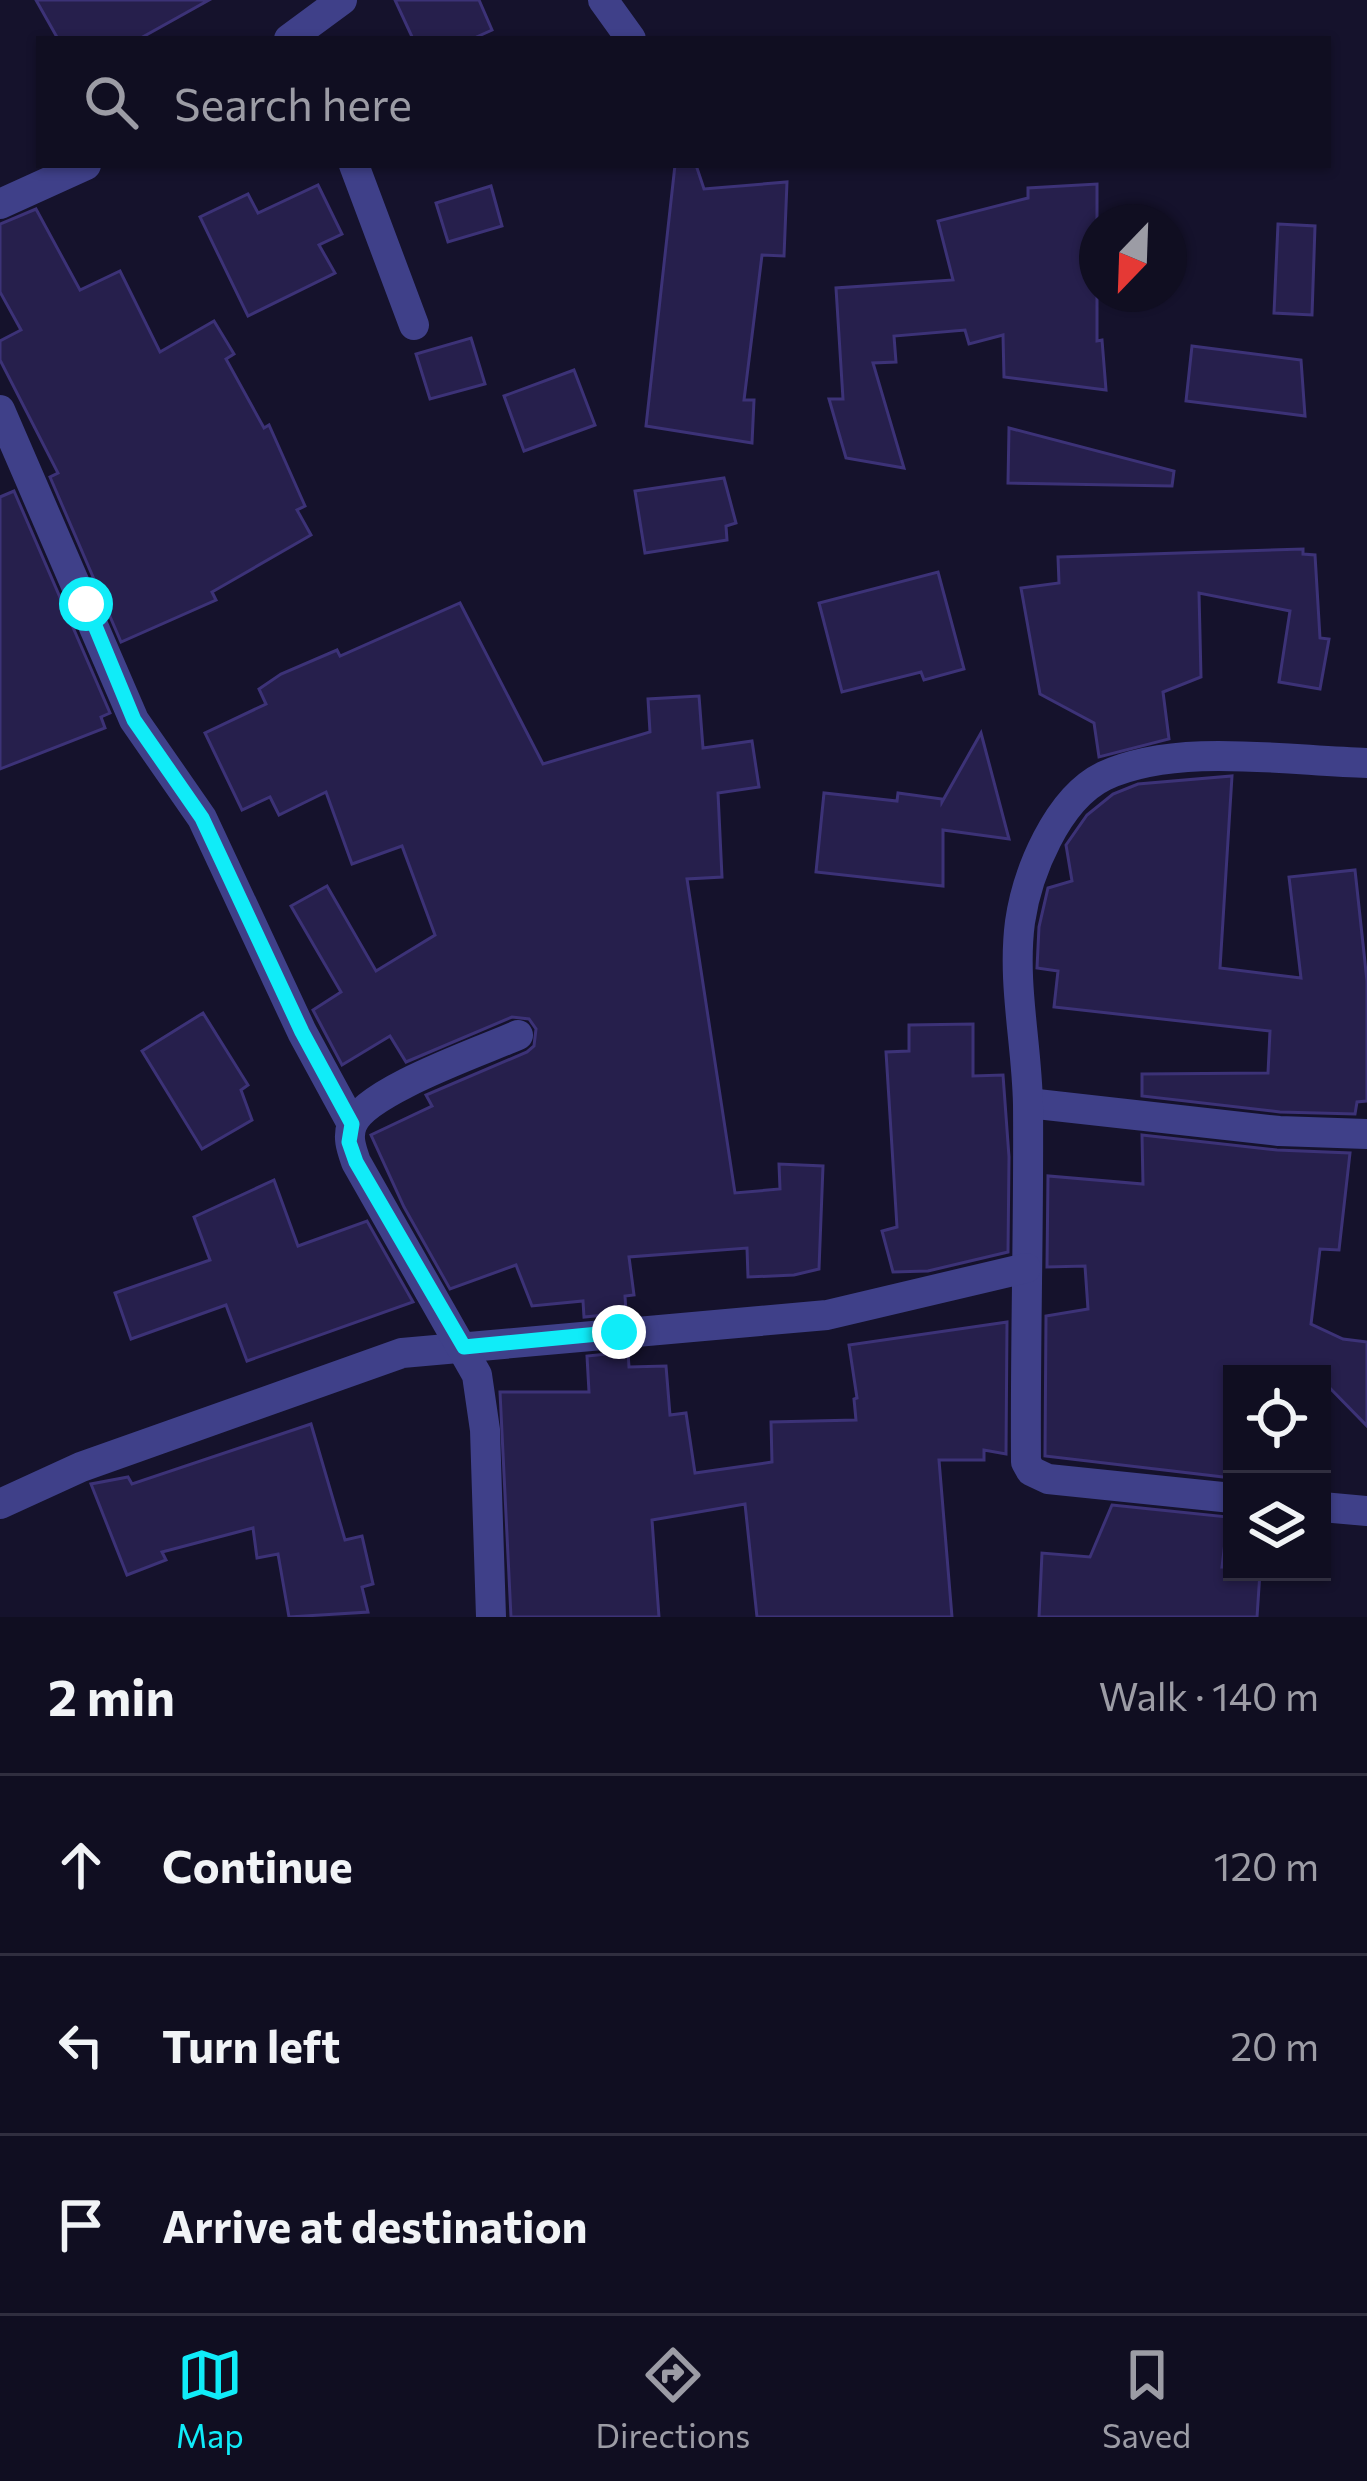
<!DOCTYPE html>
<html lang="en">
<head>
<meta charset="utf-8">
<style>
  body { margin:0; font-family:Commissioner,sans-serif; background:#1e1c2e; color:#f1f3f6 }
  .controls { position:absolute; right:36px; bottom:36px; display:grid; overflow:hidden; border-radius:0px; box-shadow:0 3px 9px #0004 }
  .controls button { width:108px; height:108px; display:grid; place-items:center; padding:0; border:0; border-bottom:3px solid #302e3f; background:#100e21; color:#f1f3f6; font:60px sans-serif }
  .compass { position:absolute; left:1079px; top:204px; width:108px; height:108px; border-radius:50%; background:#100e21; box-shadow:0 3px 9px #0004; rotate:203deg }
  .stop { position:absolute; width:36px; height:36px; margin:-27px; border:9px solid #10ecf8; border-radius:50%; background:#fff }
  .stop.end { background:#10ecf8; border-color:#fff; box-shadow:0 3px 12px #0008 }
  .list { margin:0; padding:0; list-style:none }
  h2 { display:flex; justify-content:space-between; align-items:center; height:156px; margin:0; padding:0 48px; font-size:51px }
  h2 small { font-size:39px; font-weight:400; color:#9c9ca5 }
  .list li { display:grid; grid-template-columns:78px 1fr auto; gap:36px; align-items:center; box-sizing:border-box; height:180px; padding:0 48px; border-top:3px solid #302e3f }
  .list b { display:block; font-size:45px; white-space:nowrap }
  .list em { font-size:39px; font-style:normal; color:#9c9ca5 }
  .icon { flex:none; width:66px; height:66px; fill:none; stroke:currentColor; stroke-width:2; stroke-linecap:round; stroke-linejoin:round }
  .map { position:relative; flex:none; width:1367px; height:1617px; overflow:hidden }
  .search { position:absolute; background:#100e21; box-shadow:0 3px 9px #0004; left:36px; right:36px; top:36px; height:132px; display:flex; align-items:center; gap:30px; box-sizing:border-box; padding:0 42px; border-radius:0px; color:#9c9ca5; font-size:45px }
  .sheet { height:696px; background:#100e21 }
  nav { display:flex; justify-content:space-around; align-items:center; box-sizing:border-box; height:168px; border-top:3px solid #302e3f; background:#100e21; font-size:33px; color:#9c9ca5 }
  nav a { display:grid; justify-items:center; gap:6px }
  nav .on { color:#10ecf8 }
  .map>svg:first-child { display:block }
  .building { fill:#261f4c; stroke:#3c3277; stroke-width:3 }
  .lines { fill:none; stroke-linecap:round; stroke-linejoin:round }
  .minor { stroke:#3f4089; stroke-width:30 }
  .route { stroke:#10ecf8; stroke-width:15 }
</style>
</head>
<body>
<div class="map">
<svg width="1367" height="1617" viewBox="0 0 1367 1617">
  <rect width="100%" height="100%" fill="#15122c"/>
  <!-- building -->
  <g class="building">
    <path d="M36,0H209L139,39H58Z"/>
    <path d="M395,0H479L492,30L472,39H413Z"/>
    <path d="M675,165H696L704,189L787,182L784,256L762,255L744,400H754L752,443L646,426Z"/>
    <path d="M1097,184V341L1102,340L1106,390L1004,377L1003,335L969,344L965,330L894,336L896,362L873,363L904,468L846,458L829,399H843L836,288L953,280L938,221L1028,198V188Z"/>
    <path d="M318,185L342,234L319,245L335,273L248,316L200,217L248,194L258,213Z"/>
    <path d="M491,186L502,226L448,242L436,203Z"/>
    <path d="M36,209L80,290L120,271L160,352L214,321L234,354L226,359L264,428L269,425L305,506L297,510L311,535L212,592L216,600L121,642L50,477L58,473L0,360V341L21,330L0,292V224Z"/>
    <path d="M1278,224L1315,226L1312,315L1274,313Z"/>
    <path d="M471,338L485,384L430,399L416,354Z"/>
    <path d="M1192,346L1301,360L1305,416L1186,401Z"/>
    <path d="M574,370L595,425L524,451L504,396Z"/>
    <path d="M1009,428L1174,471L1172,486L1008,483Z"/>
    <path d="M724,478L736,523L726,526L727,540L645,553L635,491Z"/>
    <path d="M14,491L110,713L101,717L105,728L0,769V497Z"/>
    <path d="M1303,549V554L1315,555L1320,638L1329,639L1320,689L1279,682L1290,611L1199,593L1201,677L1163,692L1169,739L1099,757L1094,723L1040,694L1021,588L1059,583L1058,557Z"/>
    <path d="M938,572L964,669L924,680L921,672L842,692L819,603Z"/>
    <path d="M460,603L543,764L650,732L648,699L699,696L703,748L752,741L759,787L718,793L722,877L687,879L735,1193L780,1189L779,1164L823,1166L819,1269L794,1275L748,1277L747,1248L629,1257L634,1295L625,1296L626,1313L584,1317L583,1301L532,1306L516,1265L450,1289L404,1207L371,1135L432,1106L426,1095L527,1052L534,1046L536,1029L529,1019L512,1017L406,1062L390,1036L342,1065L313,1010L341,992L291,906L327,886L376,971L435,935L402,846L352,864L326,792L279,815L270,797L242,810L205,733L266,704L259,689L281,674L337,650L340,656Z"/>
    <path d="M981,733L1009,839L943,830V886L816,872L824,793L897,801L898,793L942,799V802Z"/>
    <path d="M1232,776L1220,968L1301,978L1289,877L1355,870L1367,981V1101L1357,1102L1355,1114L1280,1112L1142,1096V1074L1268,1073L1270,1031L1054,1007L1058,971L1037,968L1039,927L1048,888L1072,881L1066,845L1087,815L1113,794L1138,784Z"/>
    <path d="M203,1013L248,1085L241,1090L252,1120L202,1149L142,1051Z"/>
    <path d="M973,1024V1076L1003,1075L1009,1157L1008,1252L928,1271L893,1272L882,1231L897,1227L886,1052L909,1051V1025Z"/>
    <path d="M1142,1135L1277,1150L1350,1153L1339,1250L1320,1249L1311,1324L1343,1339L1367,1342V1426L1322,1380V1374H1232V1478L1045,1456L1046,1316L1088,1309L1085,1266L1047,1267L1048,1176L1143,1184Z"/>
    <path d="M274,1180L298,1246L367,1221L413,1302L247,1361L226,1305L131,1339L115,1293L210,1260L194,1217Z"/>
    <path d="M1007,1322L1006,1454L984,1450V1460H939L952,1617H757L745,1504L652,1520L659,1617H511L500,1392H589L587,1356L628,1352L629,1367L666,1366L670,1415L686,1413L695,1473L772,1462L771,1422L856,1420L854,1399L857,1398L849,1345Z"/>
    <path d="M311,1424L345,1540L362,1536L373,1584L362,1587L368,1612L289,1617L278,1554L257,1558L253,1528L162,1552L166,1560L127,1575L91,1484L128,1477L132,1484Z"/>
    <path d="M1112,1505L1228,1517L1222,1567H1232V1572H1260L1257,1617H1039L1042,1553L1090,1557Z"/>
  </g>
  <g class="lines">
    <!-- minor -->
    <g class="minor">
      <path d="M603,0L631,39"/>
      <path d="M289,39L342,0"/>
      <path d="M354,165L414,325"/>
      <path d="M0,204L86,165"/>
      <path d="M0,410L134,720L202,818L302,1032L352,1124"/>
      <path d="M1028,1103L1279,1131L1367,1134"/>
      <path d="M1232,1498L1048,1479L1031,1471L1026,1462C1025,1343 1029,1224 1028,1105C1027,1044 1012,983 1020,922C1027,873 1057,799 1104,776C1177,742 1288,761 1367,763"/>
      <path d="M0,1504L81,1467L402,1353L827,1315L1026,1268"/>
      <path d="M1322,1507L1367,1511"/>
      <path d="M491,1617L485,1430L477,1375L356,1162C352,1150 347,1138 352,1125C365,1091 482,1051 518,1035"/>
    </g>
  </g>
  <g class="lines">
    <!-- route -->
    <path class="route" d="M86,604L134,720L202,818L302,1032L352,1124L349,1142L356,1162L464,1347L619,1332"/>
  </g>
</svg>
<div class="controls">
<button><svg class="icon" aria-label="locate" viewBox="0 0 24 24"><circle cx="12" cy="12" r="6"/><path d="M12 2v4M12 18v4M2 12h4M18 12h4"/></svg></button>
<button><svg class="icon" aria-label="layers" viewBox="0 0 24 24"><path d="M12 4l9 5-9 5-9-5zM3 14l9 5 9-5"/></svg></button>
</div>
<svg class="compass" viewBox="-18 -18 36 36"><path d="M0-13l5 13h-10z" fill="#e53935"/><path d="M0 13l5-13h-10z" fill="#9c9ca5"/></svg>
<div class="stop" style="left:86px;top:604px"></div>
<div class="stop end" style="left:619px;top:1332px"></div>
<div class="search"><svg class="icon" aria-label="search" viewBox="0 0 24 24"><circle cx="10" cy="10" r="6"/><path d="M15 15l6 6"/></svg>Search here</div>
</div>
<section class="sheet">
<h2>2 min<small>Walk · 140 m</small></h2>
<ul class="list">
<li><svg class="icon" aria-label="ahead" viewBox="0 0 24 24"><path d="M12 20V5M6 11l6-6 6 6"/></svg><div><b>Continue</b></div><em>120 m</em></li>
<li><svg class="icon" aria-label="left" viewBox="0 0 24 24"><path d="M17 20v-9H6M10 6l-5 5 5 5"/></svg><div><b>Turn left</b></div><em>20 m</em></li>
<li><svg class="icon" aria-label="arrive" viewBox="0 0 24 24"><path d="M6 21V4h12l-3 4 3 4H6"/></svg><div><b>Arrive at destination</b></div></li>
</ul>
</section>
<nav>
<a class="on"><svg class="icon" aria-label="map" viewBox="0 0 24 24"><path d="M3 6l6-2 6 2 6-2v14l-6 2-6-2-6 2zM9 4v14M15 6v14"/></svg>Map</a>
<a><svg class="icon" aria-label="directions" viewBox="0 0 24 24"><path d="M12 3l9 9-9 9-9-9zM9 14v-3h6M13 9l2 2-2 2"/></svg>Directions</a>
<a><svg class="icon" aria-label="saved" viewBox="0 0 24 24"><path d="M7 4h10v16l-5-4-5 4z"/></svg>Saved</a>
</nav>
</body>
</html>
